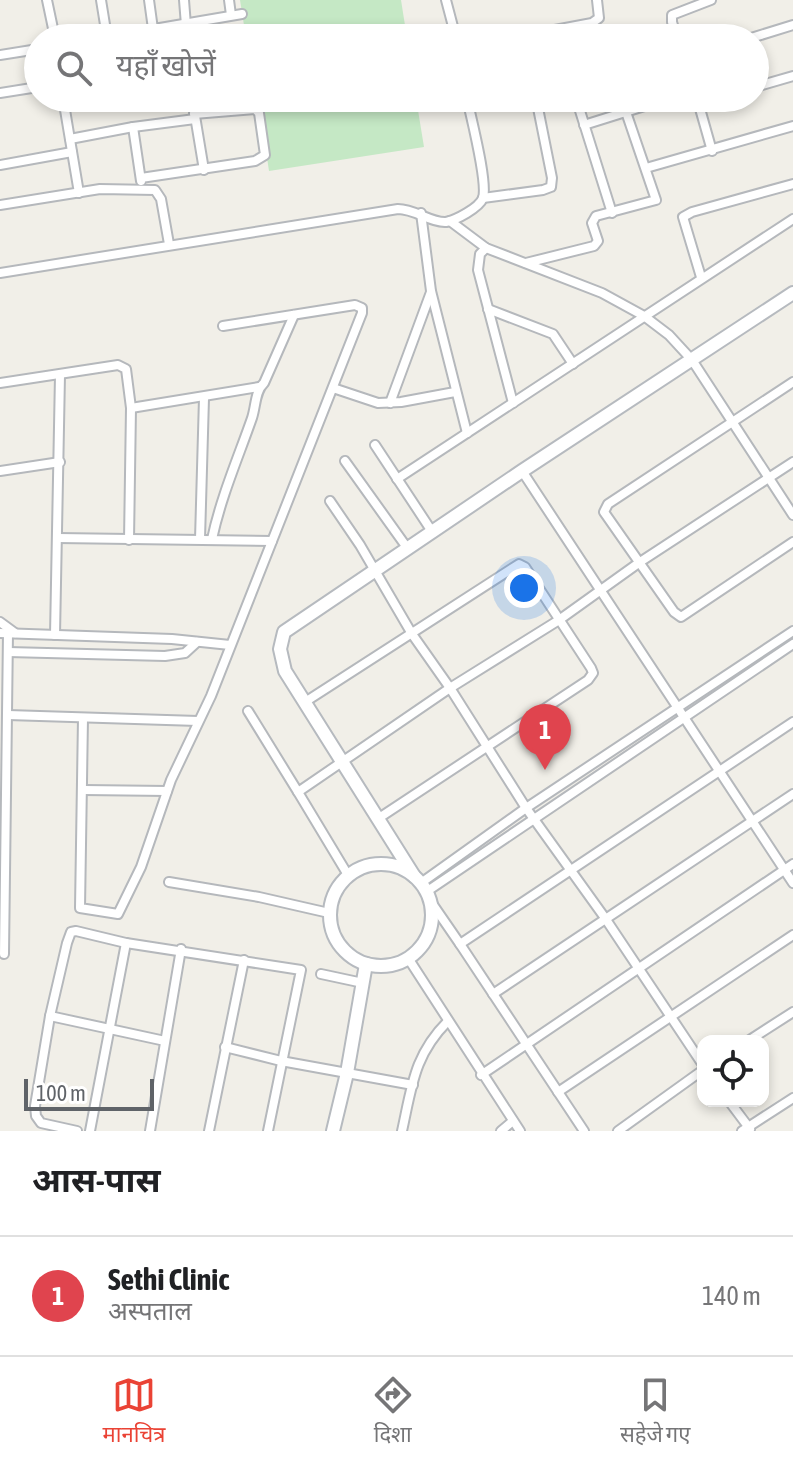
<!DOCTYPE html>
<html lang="hi">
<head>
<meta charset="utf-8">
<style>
  body { margin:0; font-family:"Asap Condensed","Noto Sans Devanagari",sans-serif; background:#f6f6f6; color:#202124 }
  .controls { position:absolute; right:24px; bottom:24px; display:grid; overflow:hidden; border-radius:16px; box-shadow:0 4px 12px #0003 }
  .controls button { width:72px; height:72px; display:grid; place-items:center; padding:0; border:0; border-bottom:2px solid #e0e0e0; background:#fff; color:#202124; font:40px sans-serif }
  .scale { position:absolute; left:24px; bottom:20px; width:130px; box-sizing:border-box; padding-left:8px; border:4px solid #5f6368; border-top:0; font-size:22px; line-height:28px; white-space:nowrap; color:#5f6368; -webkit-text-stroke:6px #fff; paint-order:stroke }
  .you { position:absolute; left:524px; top:588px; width:28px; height:28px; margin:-20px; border:6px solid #fff; border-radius:50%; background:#1a73e8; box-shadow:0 0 0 12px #1a73e833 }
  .badge { display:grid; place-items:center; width:52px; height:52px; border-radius:50%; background:#ea4335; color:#fff; font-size:26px; font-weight:700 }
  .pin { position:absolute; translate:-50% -66px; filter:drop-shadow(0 2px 4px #0008) }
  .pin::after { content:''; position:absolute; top:42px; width:28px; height:24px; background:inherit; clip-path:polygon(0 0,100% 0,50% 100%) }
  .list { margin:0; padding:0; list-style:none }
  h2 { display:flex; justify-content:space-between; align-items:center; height:104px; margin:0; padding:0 32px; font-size:34px }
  h2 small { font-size:26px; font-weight:400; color:#757577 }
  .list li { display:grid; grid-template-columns:52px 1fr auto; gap:24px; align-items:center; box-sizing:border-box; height:120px; padding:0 32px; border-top:2px solid #e0e0e0 }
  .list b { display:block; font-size:30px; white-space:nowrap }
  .list p { margin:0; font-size:26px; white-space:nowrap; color:#757577 }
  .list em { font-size:26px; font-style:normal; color:#757577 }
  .icon { flex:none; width:44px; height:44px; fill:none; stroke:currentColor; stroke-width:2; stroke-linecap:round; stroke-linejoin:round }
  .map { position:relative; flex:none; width:793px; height:1131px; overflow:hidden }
  .search { position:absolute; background:#fff; box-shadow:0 4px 12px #0003; left:24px; right:24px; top:24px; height:88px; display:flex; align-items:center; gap:20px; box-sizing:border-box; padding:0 28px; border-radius:44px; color:#757577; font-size:30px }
  .sheet { height:224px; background:#fff }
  nav { display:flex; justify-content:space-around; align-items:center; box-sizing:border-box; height:112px; border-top:2px solid #e0e0e0; background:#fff; font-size:22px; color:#757577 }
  nav a { display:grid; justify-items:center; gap:4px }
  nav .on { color:#ea4335 }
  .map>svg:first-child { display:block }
  .green { fill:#c5e8c5 }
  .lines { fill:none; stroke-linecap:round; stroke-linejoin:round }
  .street-casing { stroke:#b5b8bc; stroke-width:12 }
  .secondary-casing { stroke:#b6babf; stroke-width:16 }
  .street { stroke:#fff; stroke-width:8 }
  .secondary { stroke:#fff; stroke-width:12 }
</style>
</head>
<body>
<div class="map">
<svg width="793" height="1131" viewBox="0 0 793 1131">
  <rect width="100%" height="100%" fill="#f1efe8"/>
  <!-- green -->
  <g class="green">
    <path d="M240,0H401L407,38H246Z"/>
    <path d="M258,98H416L424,147L269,171Z"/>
  </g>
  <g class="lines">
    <!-- street casing -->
    <g class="street-casing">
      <g id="street">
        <path d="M47,0L55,38"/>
        <path d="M101,0L107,37"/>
        <path d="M149,0L153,29"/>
        <path d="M184,0L187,38"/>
        <path d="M229,0L231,15"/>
        <path d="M446,0L456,38"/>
        <path d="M101,38L242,14"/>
        <path d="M512,38L592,23L599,18L597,0"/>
        <path d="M677,38L672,22V15L711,0"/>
        <path d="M751,38L793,25"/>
        <path d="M0,55L38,49"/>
        <path d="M755,87L793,76"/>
        <path d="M0,93L38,87"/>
        <path d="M63,98L79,193"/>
        <path d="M192,98L204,170"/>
        <path d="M576,98L612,213"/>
        <path d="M697,98L712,151"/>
        <path d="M699,104L718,98"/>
        <path d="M584,125L670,98"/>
        <path d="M133,127L141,181"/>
        <path d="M70,139L133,127L195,119"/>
        <path d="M0,165L72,152"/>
        <path d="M646,168L793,126"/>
        <path d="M141,178L255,161L265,155L259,113L255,109L194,114"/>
        <path d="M483,198L543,190L551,187L552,178L536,98"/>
        <path d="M0,205L100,189L155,190L161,199L169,244"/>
        <path d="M421,213L431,291L467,433"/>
        <path d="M450,221L486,248L602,293L644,316L669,335L692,360L793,515"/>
        <path d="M486,248L480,254L478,270L513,403"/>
        <path d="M526,263L594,246L598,241L592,223L596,216L656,200L626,112"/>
        <path d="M0,273L398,209C415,209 431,223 446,222C456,220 479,208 483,198C488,182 471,118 467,98"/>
        <path d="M701,277L683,217L692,212L793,184"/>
        <path d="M488,309L553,334L573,364"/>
        <path d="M793,382L608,504L604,512L674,612L681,617L793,542"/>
        <path d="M0,383L118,365L126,369L131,408L129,540"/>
        <path d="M333,388L378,403L401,402L455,392"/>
        <path d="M390,403L431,292"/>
        <path d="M131,408L259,387"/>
        <path d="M375,445L433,533"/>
        <path d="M345,461L408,549"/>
        <path d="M0,471L60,462"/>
        <path d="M522,471L793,883"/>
        <path d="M397,479L793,219"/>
        <path d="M330,501L360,545L412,634L450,688L526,808L605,918L703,1065"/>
        <path d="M58,538L272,541"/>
        <path d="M200,539L204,398"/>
        <path d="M212,539C221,497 238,458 252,418C256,406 255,391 264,383L294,315"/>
        <path d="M0,622L15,633"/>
        <path d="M0,633L172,639L230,645"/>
        <path d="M55,635L60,375"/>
        <path d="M8,652L165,656L185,653L197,642"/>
        <path d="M305,702L519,564L525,567L591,668L593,673L588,680L379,818"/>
        <path d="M248,711L298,792"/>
        <path d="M8,715L198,721"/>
        <path d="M83,718L80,908L118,914L141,867L171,780L211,696L362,313V308L355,305L223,326"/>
        <path d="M84,790L167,791"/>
        <path d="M348,875L298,792L450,688L559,620L640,562L793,462"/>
        <path d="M169,882L259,897L329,913"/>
        <path d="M421,883L526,808L793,631"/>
        <path d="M426,892L793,644"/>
        <path d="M429,899L460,944L793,722"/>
        <path d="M460,944L584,1131"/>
        <path d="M4,954L8,633"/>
        <path d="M408,958L520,1131"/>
        <path d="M321,974L363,983"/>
        <path d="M493,994L793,794"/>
        <path d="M50,1016L165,1041"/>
        <path d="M748,1041L793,1012"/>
        <path d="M225,1047L281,1061L413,1085"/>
        <path d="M481,1075L793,864"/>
        <path d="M558,1092L793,935"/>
        <path d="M729,1101L750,1129"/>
        <path d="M77,1131L41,1123L36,1116L35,1106L50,1016L67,943L71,932L76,931L126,943L301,970L268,1131"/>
        <path d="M90,1131L126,943"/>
        <path d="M150,1131L181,949"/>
        <path d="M209,1131L244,960"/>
        <path d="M402,1131C412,1086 414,1055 448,1021"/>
        <path d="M501,1131L513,1121"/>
        <path d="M618,1131L703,1070"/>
        <path d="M742,1131L793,1098"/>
      </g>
    </g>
    <!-- secondary casing -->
    <g class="secondary-casing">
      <g id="secondary">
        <circle cx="381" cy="915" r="51"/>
        <path d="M414,876L285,671L280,649L284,632L522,471L793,293"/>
        <path d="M333,1131L347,1073L366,964"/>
      </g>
    </g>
    <!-- street -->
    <use href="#street" class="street"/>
    <!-- secondary -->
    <use href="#secondary" class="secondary"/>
  </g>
</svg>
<div class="controls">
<button><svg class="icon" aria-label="locate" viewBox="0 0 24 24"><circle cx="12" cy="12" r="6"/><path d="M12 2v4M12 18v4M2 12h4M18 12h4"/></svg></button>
</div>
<div class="scale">100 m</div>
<div class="you"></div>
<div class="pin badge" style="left:545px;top:770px;background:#e0444e">1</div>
<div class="search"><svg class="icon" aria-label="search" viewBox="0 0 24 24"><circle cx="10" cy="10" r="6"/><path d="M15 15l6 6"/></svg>यहाँ खोजें</div>
</div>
<section class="sheet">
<h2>आस-पास<small></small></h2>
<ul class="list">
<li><span class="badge" style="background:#e0444e">1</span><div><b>Sethi Clinic</b><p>अस्पताल</p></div><em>140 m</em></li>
</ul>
</section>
<nav>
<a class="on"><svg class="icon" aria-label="map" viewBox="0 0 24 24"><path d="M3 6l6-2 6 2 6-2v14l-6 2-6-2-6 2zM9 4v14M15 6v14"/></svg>मानचित्र</a>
<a><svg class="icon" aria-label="directions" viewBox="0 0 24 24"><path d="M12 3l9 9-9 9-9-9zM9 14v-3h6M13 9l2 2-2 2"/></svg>दिशा</a>
<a><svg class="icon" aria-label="saved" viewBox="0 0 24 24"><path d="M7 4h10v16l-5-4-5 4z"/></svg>सहेजे गए</a>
</nav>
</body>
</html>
